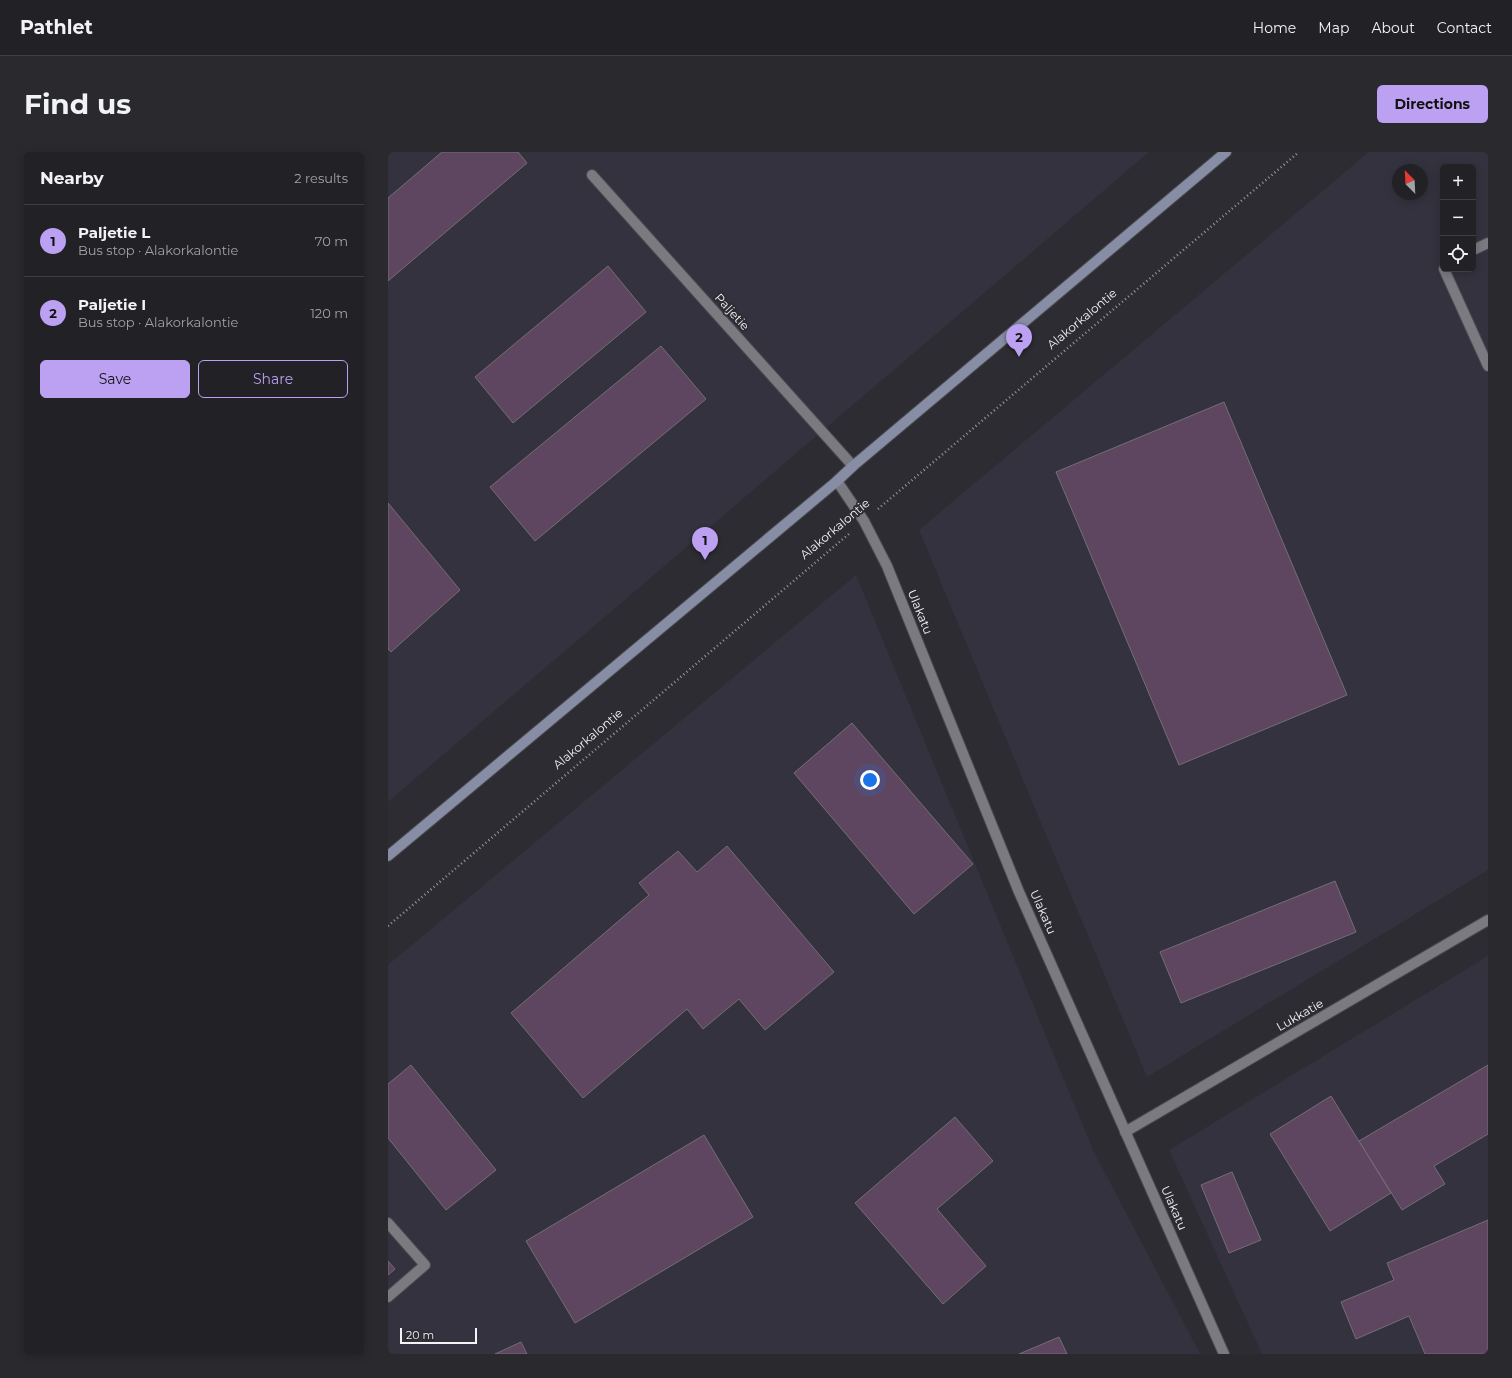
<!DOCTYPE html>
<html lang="en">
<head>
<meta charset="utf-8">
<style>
  body { margin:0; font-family:Montserrat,sans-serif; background:#2a292e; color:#f1f3f6 }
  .controls { position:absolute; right:12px; top:12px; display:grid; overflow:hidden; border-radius:6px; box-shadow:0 2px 10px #0003 }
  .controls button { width:36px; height:36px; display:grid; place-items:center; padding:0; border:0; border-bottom:1px solid #3f3e43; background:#222126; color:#f1f3f6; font:20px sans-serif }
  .compass { position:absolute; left:1004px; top:12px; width:36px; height:36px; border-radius:50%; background:#222126; box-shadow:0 2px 10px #0003; rotate:336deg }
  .scale { position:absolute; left:12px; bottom:10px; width:77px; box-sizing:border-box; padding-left:4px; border:2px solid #f4f4f7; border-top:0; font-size:11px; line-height:14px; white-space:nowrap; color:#f4f4f7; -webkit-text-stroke:3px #2d2c32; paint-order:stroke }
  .you { position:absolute; left:482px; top:628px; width:14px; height:14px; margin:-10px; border:3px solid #fff; border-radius:50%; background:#1a73e8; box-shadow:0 0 0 6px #1a73e833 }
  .badge { display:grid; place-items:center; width:26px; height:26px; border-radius:50%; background:#bca0f2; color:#111; font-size:13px; font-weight:700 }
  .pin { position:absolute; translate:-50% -33px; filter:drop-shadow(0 1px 2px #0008) }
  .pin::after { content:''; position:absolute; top:21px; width:14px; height:12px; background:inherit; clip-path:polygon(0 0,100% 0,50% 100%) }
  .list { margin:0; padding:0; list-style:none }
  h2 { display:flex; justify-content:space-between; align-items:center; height:52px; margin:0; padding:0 16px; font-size:17px }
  h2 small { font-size:13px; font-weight:400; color:#a2a3a7 }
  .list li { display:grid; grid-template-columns:26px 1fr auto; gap:12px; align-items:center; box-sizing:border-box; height:72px; padding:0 16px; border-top:1px solid #3f3e43 }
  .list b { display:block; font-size:15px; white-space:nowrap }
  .list p { margin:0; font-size:13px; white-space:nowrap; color:#a2a3a7 }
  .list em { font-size:13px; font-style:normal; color:#a2a3a7 }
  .actions { display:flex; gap:8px; padding:12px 16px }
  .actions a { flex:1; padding:9px 0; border:1px solid #bca0f2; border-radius:6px; text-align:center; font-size:14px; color:#bca0f2 }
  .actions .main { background:#bca0f2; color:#111 }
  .icon { flex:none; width:22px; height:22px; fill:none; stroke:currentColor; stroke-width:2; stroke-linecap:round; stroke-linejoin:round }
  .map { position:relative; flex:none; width:1100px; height:1202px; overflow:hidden; border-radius:6px }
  header { display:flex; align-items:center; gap:24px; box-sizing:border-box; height:56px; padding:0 20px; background:#222126; border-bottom:1px solid #3f3e43 }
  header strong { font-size:19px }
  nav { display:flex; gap:22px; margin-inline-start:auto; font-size:14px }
  .intro { display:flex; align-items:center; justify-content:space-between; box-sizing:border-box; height:96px; padding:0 24px }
  h1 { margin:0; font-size:28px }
  .button { padding:10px 18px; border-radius:6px; background:#bca0f2; color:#111; font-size:14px; font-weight:700 }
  main { display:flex; gap:24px; padding:0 24px }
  aside { flex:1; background:#222126; border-radius:6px; box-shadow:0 2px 10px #0003 }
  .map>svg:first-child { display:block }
  .built { fill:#34323e; fill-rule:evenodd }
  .building { fill:#5f4660; stroke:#736e74 }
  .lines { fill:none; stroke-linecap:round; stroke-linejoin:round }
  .lane-casing { stroke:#4b4b4f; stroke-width:12 }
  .street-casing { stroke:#4b4b4f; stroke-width:12 }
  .secondary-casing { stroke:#4b4b4f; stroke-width:12 }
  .path { stroke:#9a9a9e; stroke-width:2.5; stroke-dasharray:1 3; stroke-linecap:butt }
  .lane { stroke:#7c7a81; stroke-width:10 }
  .street { stroke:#7c7a81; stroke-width:10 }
  .secondary { stroke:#868da4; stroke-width:10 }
  .labels { text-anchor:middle; stroke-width:4; stroke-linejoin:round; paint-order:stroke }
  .street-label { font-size:12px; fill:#f4f4f7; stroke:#2d2c32 }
</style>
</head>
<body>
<header>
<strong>Pathlet</strong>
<nav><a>Home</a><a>Map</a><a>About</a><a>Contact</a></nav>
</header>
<div class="intro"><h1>Find us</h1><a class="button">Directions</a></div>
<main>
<aside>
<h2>Nearby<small>2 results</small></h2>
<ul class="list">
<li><span class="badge">1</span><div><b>Paljetie L</b><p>Bus stop · Alakorkalontie</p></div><em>70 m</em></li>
<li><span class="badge">2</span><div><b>Paljetie I</b><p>Bus stop · Alakorkalontie</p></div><em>120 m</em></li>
</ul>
<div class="actions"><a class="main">Save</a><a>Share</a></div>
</aside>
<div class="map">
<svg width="1100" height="1202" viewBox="0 0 1100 1202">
  <rect width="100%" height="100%" fill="#2d2c32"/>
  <!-- built -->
  <g class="built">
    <path d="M0,0H761L0,650Z"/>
    <path d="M981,0H1100V718L759,925L531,378ZM1055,15H1085V117H1055ZM1010,18H1034V42H1010Z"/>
    <path d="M468,423L705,998L812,1202H0V813Z"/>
    <path d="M1100,804V1202H874L781,998Z"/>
  </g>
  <!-- building -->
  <g class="building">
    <path d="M54,0H130L139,11L0,129V46Z"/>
    <path d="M220,114L258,160L125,271L87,225Z"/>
    <path d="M273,194L318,247L147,389L102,335Z"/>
    <path d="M836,250L959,543L791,613L668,320Z"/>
    <path d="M0,351L72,438L3,500L0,497Z"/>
    <path d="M464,571L585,712L526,762L406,621Z"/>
    <path d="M339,694L446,820L377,878L351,847L315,877L299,857L195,946L123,861L261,743L251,731L290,699L309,720Z"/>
    <path d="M947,729L968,780L793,851L772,800Z"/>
    <path d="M23,913L108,1018L58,1058L0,986V932Z"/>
    <path d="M1100,913V982L1046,1014L1057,1032L1014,1058L971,989Z"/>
    <path d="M943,944L1003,1041L942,1079L882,982Z"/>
    <path d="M567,965L605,1009L549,1057L598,1114L555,1152L467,1051Z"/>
    <path d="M316,983L365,1065L187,1171L138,1089Z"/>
    <path d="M844,1020L873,1088L841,1101L813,1033Z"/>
    <path d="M1100,1068V1202H1037L1021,1164L968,1187L953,1150L1006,1128L999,1111Z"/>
    <path d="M0,1109L7,1117L0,1123Z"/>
    <path d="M671,1185L679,1202H631Z"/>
    <path d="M133,1190L139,1202H107Z"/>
  </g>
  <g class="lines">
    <!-- lane casing -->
    <g class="lane-casing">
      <g id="lane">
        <path d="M1085,98L1100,91"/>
        <path d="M1056,117L1100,214"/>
        <path d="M0,1071L37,1113L0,1145"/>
      </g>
    </g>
    <!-- street casing -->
    <g class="street-casing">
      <g id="street">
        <path d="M204,23L465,314"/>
        <path d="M449,329L476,369L499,414L631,740L836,1202"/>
        <path d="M737,980L1100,768"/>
      </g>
    </g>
    <!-- secondary casing -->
    <g class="secondary-casing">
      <path id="secondary" d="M0,704L449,329L465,314L838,0"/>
    </g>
    <!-- path -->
    <g class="path">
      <path d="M490,357L911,0"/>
      <path d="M0,774L462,381"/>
    </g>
    <!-- lane -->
    <use href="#lane" class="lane"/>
    <!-- street -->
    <use href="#street" class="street"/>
    <!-- secondary -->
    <use href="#secondary" class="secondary"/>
  </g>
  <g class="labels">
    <!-- street labels -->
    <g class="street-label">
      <text transform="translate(344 160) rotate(48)" y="4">Paljetie</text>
      <text transform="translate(694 167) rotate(-40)" y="4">Alakorkalontie</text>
      <text transform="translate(447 377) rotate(-40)" y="4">Alakorkalontie</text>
      <text transform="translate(532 460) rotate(68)" y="4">Ulakatu</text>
      <text transform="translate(200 587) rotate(-40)" y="4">Alakorkalontie</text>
      <text transform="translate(655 760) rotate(66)" y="4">Ulakatu</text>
      <text transform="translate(912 863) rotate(-30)" y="4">Lukkatie</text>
      <text transform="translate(786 1056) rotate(66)" y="4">Ulakatu</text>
    </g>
  </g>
</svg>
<div class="controls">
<button>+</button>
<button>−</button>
<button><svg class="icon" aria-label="locate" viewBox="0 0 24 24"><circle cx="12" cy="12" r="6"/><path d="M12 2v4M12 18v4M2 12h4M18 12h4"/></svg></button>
</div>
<svg class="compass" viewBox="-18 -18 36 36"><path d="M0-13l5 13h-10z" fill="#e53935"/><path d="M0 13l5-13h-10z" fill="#a2a3a7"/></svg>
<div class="scale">20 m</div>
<div class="you"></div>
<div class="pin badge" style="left:317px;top:408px">1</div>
<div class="pin badge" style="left:631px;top:205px">2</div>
</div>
</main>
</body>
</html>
